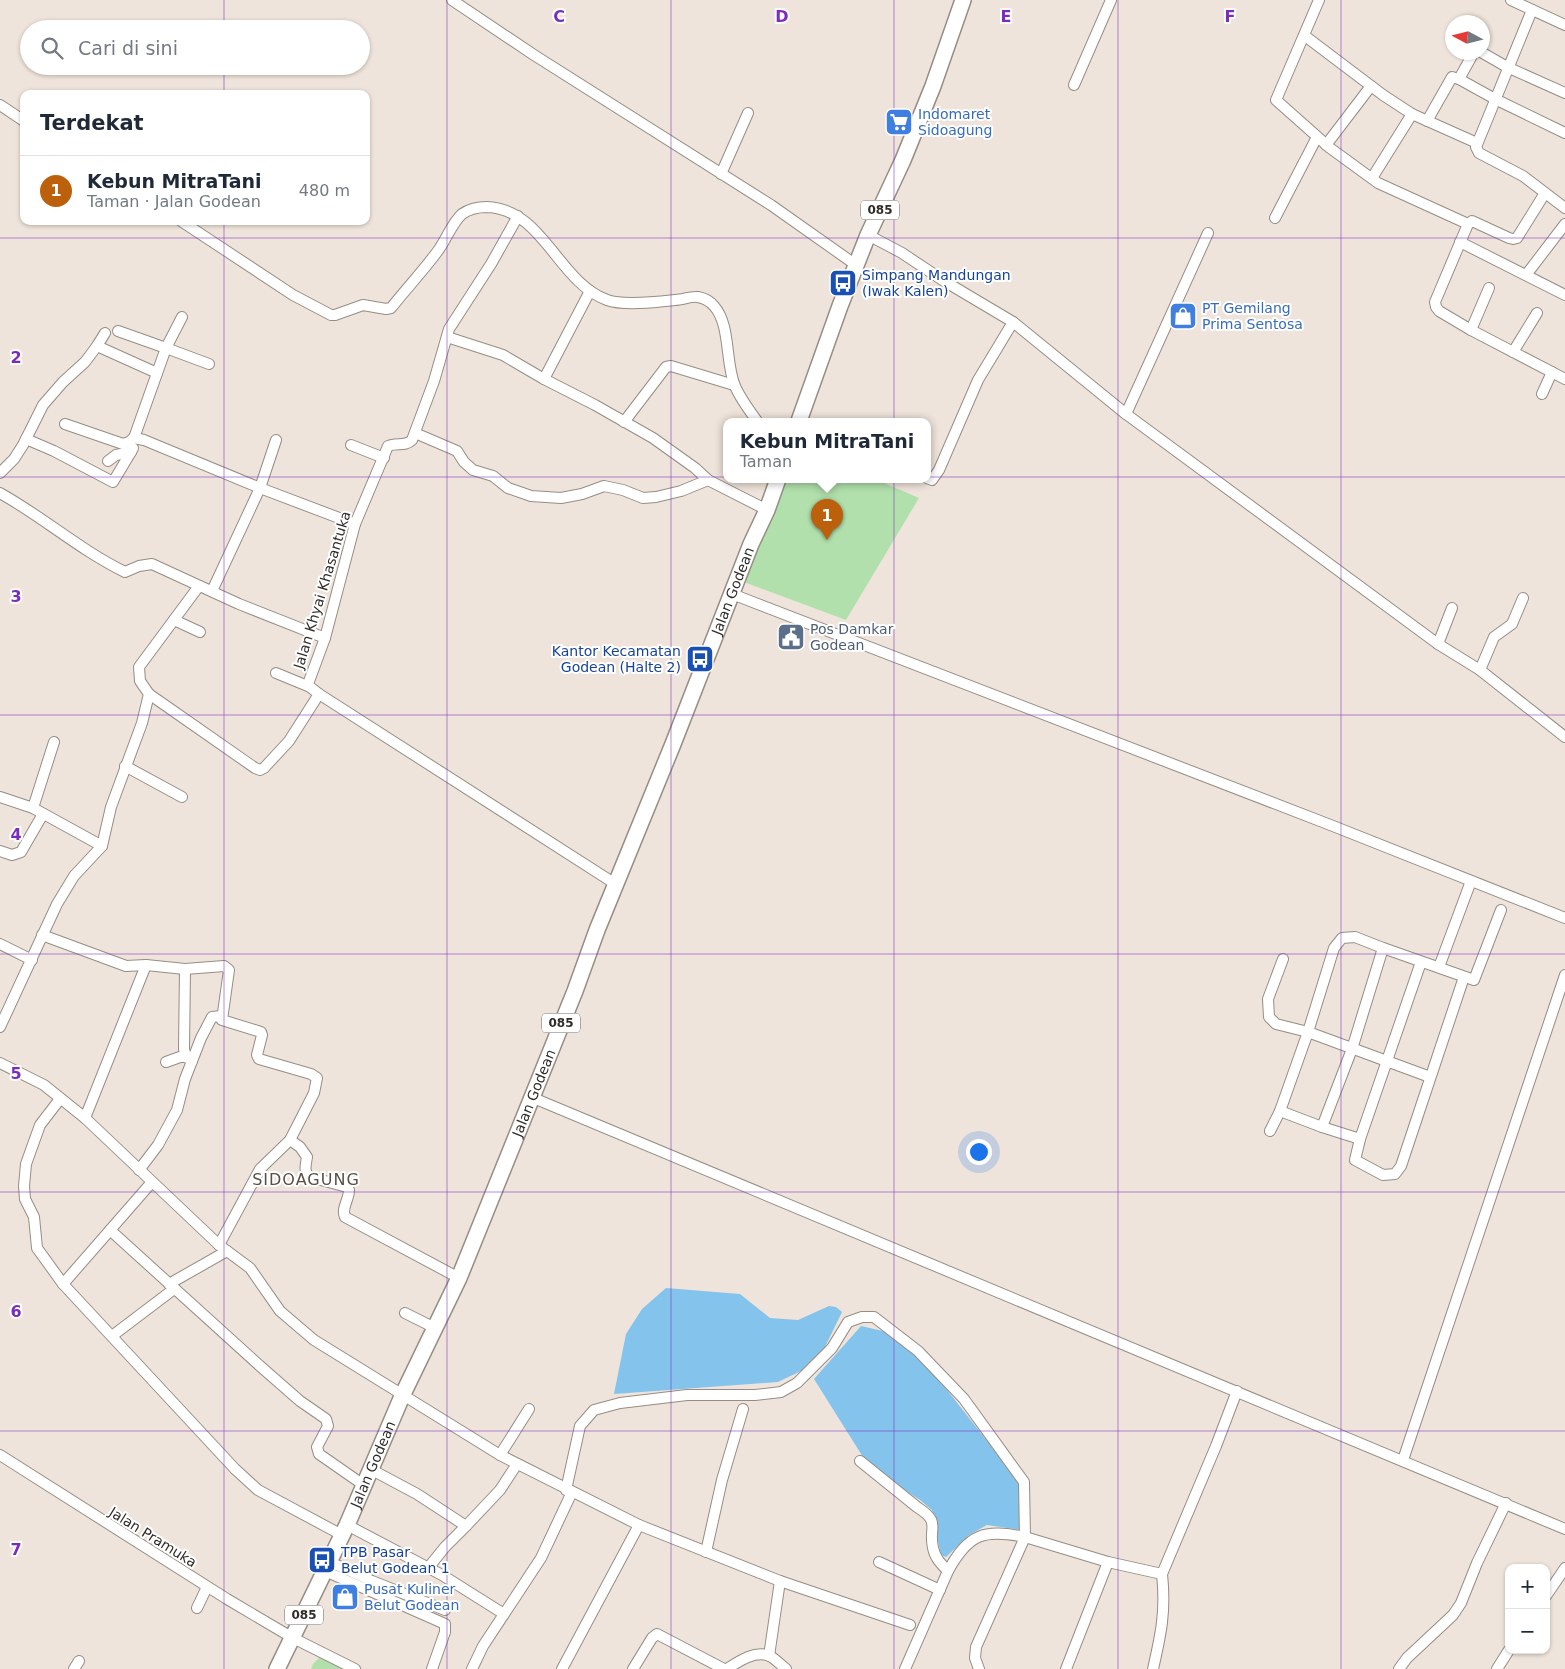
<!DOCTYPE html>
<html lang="id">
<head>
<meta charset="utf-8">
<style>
  body { margin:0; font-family:"DejaVu Sans",sans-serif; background:#f6f6f7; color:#1f2937 }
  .controls { position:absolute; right:15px; bottom:15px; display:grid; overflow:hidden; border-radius:10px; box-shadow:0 1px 4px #0004 }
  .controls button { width:45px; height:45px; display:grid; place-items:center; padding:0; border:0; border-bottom:1px solid #e0e1e3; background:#fff; color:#1f2937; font:25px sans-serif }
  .compass { position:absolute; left:1445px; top:15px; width:45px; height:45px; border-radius:50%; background:#fff; box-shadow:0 1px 4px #0004; rotate:277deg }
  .you { position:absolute; left:978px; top:1151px; width:18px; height:18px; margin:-12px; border:4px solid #fff; border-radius:50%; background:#1a73e8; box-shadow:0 0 0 8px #1a73e833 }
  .badge { display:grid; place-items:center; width:32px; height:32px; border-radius:50%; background:#bc600b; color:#fff; font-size:16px; font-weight:700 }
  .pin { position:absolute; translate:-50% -41px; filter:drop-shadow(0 1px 2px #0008) }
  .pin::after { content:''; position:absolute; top:26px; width:18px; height:15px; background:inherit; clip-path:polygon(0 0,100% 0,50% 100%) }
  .popup { position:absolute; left:723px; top:418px; width:208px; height:65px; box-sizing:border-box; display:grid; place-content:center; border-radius:10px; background:#fff; filter:drop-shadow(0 1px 4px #0005); font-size:16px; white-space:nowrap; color:#747a83 }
  .popup b { font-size:19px; color:#1f2937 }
  .popup::after { content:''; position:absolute; left:50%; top:100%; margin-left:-10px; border:10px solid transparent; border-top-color:#fff }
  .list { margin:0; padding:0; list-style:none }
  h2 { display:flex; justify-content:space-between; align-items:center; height:65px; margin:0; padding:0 20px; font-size:21px }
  h2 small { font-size:16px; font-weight:400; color:#747a83 }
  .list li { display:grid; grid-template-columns:32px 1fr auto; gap:15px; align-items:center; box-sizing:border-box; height:70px; padding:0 20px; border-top:1px solid #e0e1e3 }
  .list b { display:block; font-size:19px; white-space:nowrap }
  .list p { margin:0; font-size:16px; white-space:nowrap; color:#747a83 }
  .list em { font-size:16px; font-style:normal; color:#747a83 }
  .icon { flex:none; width:28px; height:28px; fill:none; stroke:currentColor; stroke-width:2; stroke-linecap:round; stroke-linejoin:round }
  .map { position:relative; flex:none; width:1565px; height:1669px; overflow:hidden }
  .search { position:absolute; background:#fff; box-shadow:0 1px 4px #0004; left:20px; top:20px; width:350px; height:55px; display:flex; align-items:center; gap:12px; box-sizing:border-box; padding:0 18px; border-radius:28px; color:#747a83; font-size:19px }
  .panel { position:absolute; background:#fff; box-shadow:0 1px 4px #0004; left:20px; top:90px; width:350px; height:135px; border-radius:10px }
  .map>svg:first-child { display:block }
  .green { fill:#b1e0ac }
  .water { fill:#83c3ec }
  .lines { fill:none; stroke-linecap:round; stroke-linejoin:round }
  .minor-casing { stroke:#968d84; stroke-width:12 }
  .primary-casing { stroke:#968d84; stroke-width:18 }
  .minor { stroke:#fff; stroke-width:10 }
  .primary { stroke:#fff; stroke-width:15 }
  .grid { fill:none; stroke:#7b2cbf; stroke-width:1; stroke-opacity:0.55 }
  .labels { text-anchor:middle; stroke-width:4; stroke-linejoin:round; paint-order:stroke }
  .shield { fill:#fff; stroke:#6e6b69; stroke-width:1 }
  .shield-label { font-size:12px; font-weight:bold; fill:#302c29 }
  .shop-label { font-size:14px; fill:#366cbe; stroke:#fff; text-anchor:start }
  .transit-label { font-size:14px; fill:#164399; stroke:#fff; text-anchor:start }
  .street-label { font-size:14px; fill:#302c29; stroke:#fff }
  .service-label { font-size:14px; fill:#4e5e75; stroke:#fff; text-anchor:start }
  .quarter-label { font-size:16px; letter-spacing:1px; fill:#584f47; stroke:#fff }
  .grid-label { font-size:16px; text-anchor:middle; font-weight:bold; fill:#7b2cbf; stroke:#fff; stroke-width:4; stroke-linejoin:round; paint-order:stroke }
</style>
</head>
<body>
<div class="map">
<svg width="1565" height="1669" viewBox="0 0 1565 1669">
  <rect width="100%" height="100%" fill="#efe4db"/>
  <!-- green -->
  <g class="green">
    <path d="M785,479H875L919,498L846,620L744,582Z"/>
    <path d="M323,1654L353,1669H311L313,1664Z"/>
  </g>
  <!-- water -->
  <g class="water">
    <path d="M666,1288L740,1294L770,1318L798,1320L829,1306L836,1307L842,1312L824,1349L801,1371L778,1382L614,1394L626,1334L642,1309Z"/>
    <path d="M861,1326L883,1331L925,1362L1021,1484L1022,1530L987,1525L969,1535L946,1557L941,1555L938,1541L937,1526L932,1510L920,1500L881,1475L863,1457L814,1379Z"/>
  </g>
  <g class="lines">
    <!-- minor casing -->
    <g class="minor-casing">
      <g id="minor">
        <path d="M452,0L534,55L771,205L856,265"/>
        <path d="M1319,0L1276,100L1330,148L1378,183L1468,224"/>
        <path d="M1511,0L1565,25"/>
        <path d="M1532,10L1476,147L1479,153L1523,176L1565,208"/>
        <path d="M1305,36L1383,95L1412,114"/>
        <path d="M1481,52L1507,67L1565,93"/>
        <path d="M1459,79L1474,52"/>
        <path d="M1074,85L1111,0"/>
        <path d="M0,105L24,121"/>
        <path d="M1427,121L1452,77L1459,79L1495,99L1565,133"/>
        <path d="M1326,145L1371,86"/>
        <path d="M721,174L748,113"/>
        <path d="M1372,178L1412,114L1477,143"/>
        <path d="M1545,193L1517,238L1513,239L1509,238L1472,221L1468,224L1435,302L1436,307L1439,311L1471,330L1565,379"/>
        <path d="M518,216L491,264L449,329L434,381L412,440C405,447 396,442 388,446L355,524L325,638L308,684L310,687L319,694L617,885"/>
        <path d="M1275,218L1317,137"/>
        <path d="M181,221L293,295L331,315H335L363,305L386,309L391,308C406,289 423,271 437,252C446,241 451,224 462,214C469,209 479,207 487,207C543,209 558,282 607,300C624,306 657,302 675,300C683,300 690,296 698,297C703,298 710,301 714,306C731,325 725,363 735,386C740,398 749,410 757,421"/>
        <path d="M868,235L902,253L944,281L1013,322L1126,414L1208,233"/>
        <path d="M1460,242L1565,295"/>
        <path d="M1526,275L1565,224"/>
        <path d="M182,317L166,348L209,364"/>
        <path d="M1471,330L1489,288"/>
        <path d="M118,331L166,348L134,438"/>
        <path d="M447,337L503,355L544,379L595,405L653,438L695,468L708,480"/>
        <path d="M97,346L157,373"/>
        <path d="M1513,352L1537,313"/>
        <path d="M544,379L590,291"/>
        <path d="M1542,394L1552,372"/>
        <path d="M1126,414L1438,644L1480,670L1565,737"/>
        <path d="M624,422L666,367L671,366L734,385"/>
        <path d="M65,424L123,444L129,442L134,438L144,440L260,488L355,524"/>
        <path d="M415,433L457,451L464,462L473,470L493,476L508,488L531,496L561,498L582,494L604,486L623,490L643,498L656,497L681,491L708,480L767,510"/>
        <path d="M26,439L54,451L113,482L131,452"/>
        <path d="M351,445L384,458"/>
        <path d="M108,461L116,455L131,452L133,448"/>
        <path d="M0,473L14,459L23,445L43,405L63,382L85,362L97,346L105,333"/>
        <path d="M927,478L932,480L939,470L978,380L1013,322"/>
        <path d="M0,493C43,517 80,550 125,572L139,566L152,564L239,604L325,638"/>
        <path d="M212,591L260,488L276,440"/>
        <path d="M732,594L1333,826L1565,918"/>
        <path d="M174,620L200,632"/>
        <path d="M1438,644L1452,608"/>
        <path d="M1480,670L1494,637L1512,624L1523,598"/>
        <path d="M276,673L310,687"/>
        <path d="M149,694L255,768L260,770L264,768L289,741L319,694"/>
        <path d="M125,766L182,797"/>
        <path d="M0,797L33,808L102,846"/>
        <path d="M33,808L54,742"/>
        <path d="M0,851L12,855L21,852L43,814"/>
        <path d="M42,935L126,966L146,965L185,969L224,966L229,970L222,1020L261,1032L262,1035L257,1055L259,1059L311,1074L317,1078L314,1093L290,1140L260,1169L219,1245"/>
        <path d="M0,944L32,960"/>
        <path d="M1283,959L1268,999L1269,1017L1276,1024L1308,1032L1430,1077"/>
        <path d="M1421,962L1360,1139L1355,1160L1383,1175L1395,1174L1401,1166L1464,977"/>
        <path d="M1439,967L1471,881"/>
        <path d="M0,1027L57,904L74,876L102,846L111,807L142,723L149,694L140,681L139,667L199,586"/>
        <path d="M192,1061L201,1038L212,1017L221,1016"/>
        <path d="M166,1062L180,1057H186"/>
        <path d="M0,1063L44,1085L85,1118L219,1245L250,1268L280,1311L314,1340L500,1455L639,1525"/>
        <path d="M531,1097L1565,1529"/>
        <path d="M60,1099L40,1125L26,1164L24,1186L25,1199L34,1217L37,1248L63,1284L235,1469L258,1490L342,1535"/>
        <path d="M85,1118L146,965"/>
        <path d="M1322,1127L1280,1111L1308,1032L1334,948L1342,938L1355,937L1383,948L1474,980L1501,910"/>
        <path d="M1270,1131L1280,1111"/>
        <path d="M1360,1139L1322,1127L1352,1049L1383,948"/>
        <path d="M290,1140L300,1147L307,1157C306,1164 303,1172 310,1177L347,1187L349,1190C349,1200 341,1208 345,1217L459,1278"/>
        <path d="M139,1170L158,1145L177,1110L185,1079L192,1061L186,1057L184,1049L185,969"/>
        <path d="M110,1230L260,1366L300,1401L326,1419L328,1426L317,1447L319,1454L365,1486"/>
        <path d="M63,1284L152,1182"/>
        <path d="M169,1284L227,1251"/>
        <path d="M405,1313L435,1328"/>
        <path d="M112,1336L174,1289"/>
        <path d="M0,1455L227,1599L293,1638L355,1669"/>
        <path d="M500,1455L529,1409"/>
        <path d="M1403,1460L1565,975"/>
        <path d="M860,1461L917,1507C942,1523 928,1526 933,1548C935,1558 941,1564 948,1571"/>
        <path d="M372,1470L417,1494L466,1526L500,1490L517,1464"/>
        <path d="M566,1490L580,1426L594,1410L620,1403L687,1395H755L781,1392L797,1383L832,1348L848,1322L862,1317H874L918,1351L964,1399L1024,1482L1025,1537L976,1647L975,1658L979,1669"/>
        <path d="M347,1525L442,1575L504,1614"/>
        <path d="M706,1552L722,1480L743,1409"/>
        <path d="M330,1562L372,1581L445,1610"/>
        <path d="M879,1562L940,1590"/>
        <path d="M428,1568L445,1547L466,1526"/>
        <path d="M325,1571L445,1624V1632L432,1669"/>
        <path d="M1546,1596L1565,1568"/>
        <path d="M197,1608L207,1587"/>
        <path d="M769,1656L780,1581"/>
        <path d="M74,1669L79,1661"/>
        <path d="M472,1669L483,1646L541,1558L572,1492"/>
        <path d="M562,1669L639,1525L780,1581L910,1625"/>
        <path d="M633,1669L652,1638L657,1634L724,1669"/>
        <path d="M727,1669C739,1661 755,1650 770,1656C775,1659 781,1665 786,1669"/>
        <path d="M905,1669L948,1571C969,1533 984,1529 1025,1537L1108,1562L1162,1574"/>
        <path d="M1066,1669L1108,1562"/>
        <path d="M1153,1669C1161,1634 1166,1611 1162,1574L1216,1446L1237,1391"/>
        <path d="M1399,1669L1407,1658L1453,1615L1461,1603L1477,1563L1506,1503"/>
        <path d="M1497,1669L1509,1650"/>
      </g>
    </g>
    <!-- primary casing -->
    <g class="primary-casing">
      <g id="primary">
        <path d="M799,421L840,306L868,235L903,160L933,86L963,0"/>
        <path id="s1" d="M277,1669L347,1525L403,1394L459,1278L575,991L597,930L673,744L751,544L767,510L778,479"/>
      </g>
    </g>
    <!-- minor -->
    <use href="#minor" class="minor"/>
    <!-- primary -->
    <use href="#primary" class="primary"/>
  </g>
  <!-- grid -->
  <path class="grid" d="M224,0V29M447,0V1669M671,0V1669M894,0V1669M1118,0V1669M1341,0V1669M224,66V94M224,221V1669M0,238H1565M0,477H1565M0,715H1565M0,954H1565M0,1192H1565M0,1431H1565"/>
  <!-- icons -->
  <defs>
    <g id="supermarket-square" transform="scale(1.4375)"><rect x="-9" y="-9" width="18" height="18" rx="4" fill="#3f7fe0" stroke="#fff"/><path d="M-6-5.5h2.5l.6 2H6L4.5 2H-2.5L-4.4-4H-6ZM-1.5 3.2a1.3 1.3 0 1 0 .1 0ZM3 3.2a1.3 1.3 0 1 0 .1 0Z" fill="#fff"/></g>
    <g id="bus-square" transform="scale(1.4375)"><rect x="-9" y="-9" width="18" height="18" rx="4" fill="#1a4fb4" stroke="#fff"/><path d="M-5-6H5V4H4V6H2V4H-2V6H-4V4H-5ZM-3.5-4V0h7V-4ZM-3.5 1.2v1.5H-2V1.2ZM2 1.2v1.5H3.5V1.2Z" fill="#fff"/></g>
    <g id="shop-square" transform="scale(1.4375)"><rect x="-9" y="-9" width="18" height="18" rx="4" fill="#3f7fe0" stroke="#fff"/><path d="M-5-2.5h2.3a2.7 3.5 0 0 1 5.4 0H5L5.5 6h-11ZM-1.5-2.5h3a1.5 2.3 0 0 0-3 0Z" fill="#fff"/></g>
    <g id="civic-square" transform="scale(1.4375)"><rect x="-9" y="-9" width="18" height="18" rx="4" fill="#5c6f8a" stroke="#fff"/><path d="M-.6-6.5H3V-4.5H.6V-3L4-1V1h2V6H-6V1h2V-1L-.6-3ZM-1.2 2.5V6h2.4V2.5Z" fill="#fff"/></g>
  </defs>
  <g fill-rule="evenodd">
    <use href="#supermarket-square" x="899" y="122"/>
    <use href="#bus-square" x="843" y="283"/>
    <use href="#shop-square" x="1183" y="316"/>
    <use href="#civic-square" x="791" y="637"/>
    <use href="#bus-square" x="700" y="659"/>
    <use href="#bus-square" x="322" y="1560"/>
    <use href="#shop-square" x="345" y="1597"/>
  </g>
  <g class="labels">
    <!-- shield labels -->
    <g class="shield">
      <rect x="861" y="200.5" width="38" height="19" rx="4"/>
      <rect x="542" y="1013.5" width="38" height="19" rx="4"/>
      <rect x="285" y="1605.5" width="38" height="19" rx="4"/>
    </g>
    <g class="shield-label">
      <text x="880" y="214">085</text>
      <text x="561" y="1027">085</text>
      <text x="304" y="1619">085</text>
    </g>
    <!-- shop labels -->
    <g class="shop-label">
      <text x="918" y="119">Indomaret<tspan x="918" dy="16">Sidoagung</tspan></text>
      <text x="1202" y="313">PT Gemilang<tspan x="1202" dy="16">Prima Sentosa</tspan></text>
      <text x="364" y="1594">Pusat Kuliner<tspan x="364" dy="16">Belut Godean</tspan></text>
    </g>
    <!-- transit labels -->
    <g class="transit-label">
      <text x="862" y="280">Simpang Mandungan<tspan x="862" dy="16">(Iwak Kalen)</tspan></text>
      <text x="681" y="656" text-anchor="end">Kantor Kecamatan<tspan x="681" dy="16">Godean (Halte 2)</tspan></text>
      <text x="341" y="1557">TPB Pasar<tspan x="341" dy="16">Belut Godean 1</tspan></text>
    </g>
    <!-- street labels -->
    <g class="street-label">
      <text transform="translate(322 590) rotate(-73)" y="5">Jalan Khyai Khasantuka</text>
      <text dy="5" stroke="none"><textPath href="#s1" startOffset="1171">Jalan Godean</textPath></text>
      <text dy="5" stroke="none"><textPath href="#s1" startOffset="631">Jalan Godean</textPath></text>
      <text dy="5" stroke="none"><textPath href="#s1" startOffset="226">Jalan Godean</textPath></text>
      <text transform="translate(153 1537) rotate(32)" y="5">Jalan Pramuka</text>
    </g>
    <!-- service labels -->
    <g class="service-label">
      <text x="810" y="634">Pos Damkar<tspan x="810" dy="16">Godean</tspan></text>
    </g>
    <!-- quarter labels -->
    <g class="quarter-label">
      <text x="306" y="1185">SIDOAGUNG</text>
    </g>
  </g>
  <g class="grid-label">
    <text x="559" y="22">C</text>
    <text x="782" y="22">D</text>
    <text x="1006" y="22">E</text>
    <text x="1230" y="22">F</text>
    <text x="16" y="363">2</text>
    <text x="16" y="602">3</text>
    <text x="16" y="840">4</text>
    <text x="16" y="1079">5</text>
    <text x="16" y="1317">6</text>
    <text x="16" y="1555">7</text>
  </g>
</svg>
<div class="controls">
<button>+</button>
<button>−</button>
</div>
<svg class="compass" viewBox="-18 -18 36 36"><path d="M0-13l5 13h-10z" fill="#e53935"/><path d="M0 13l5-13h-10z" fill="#747a83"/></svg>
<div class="you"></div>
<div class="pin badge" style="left:827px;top:540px">1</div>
<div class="popup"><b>Kebun MitraTani</b>Taman</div>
<div class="search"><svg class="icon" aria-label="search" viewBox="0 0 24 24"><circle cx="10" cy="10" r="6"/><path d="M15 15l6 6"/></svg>Cari di sini</div>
<section class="panel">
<h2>Terdekat<small></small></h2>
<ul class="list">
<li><span class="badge">1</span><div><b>Kebun MitraTani</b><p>Taman · Jalan Godean</p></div><em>480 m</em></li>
</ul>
</section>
</div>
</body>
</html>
